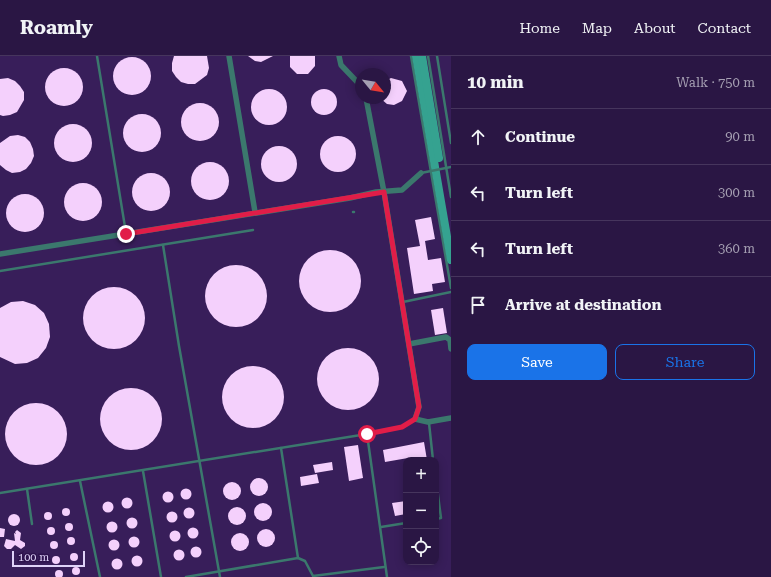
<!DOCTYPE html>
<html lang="en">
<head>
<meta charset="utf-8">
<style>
  body { margin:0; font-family:"Roboto Serif",serif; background:#36234f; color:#f1f3f6 }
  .controls { position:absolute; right:12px; bottom:12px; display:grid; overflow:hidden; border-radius:8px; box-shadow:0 2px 10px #0003 }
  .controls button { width:36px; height:36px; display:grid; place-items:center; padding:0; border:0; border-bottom:1px solid #46355d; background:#2a1644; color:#f1f3f6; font:20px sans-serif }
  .compass { position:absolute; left:355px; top:12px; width:36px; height:36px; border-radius:50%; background:#2a1644; box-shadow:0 2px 10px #0003; rotate:120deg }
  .scale { position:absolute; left:12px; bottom:10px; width:73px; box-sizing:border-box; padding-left:4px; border:2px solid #dfd3f8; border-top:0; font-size:11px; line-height:14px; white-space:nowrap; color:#dfd3f8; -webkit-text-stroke:3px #2e134e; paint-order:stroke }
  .stop { position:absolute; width:12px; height:12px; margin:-9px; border:3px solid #e11d48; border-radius:50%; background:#fff }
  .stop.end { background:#e11d48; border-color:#fff; box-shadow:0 1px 4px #0008 }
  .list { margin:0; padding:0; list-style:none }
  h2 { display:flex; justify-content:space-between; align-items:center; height:52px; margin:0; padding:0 16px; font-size:17px }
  h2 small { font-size:13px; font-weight:400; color:#a59fb2 }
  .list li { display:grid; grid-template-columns:26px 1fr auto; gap:12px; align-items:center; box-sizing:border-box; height:56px; padding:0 16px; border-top:1px solid #46355d }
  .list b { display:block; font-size:15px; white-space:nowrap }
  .list em { font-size:13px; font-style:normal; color:#a59fb2 }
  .actions { display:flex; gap:8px; padding:12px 16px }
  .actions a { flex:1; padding:9px 0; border:1px solid #1a73e8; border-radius:8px; text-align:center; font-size:14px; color:#1a73e8 }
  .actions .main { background:#1a73e8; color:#fff }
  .icon { flex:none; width:22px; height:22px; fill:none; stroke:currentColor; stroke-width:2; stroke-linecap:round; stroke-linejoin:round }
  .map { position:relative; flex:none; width:451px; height:521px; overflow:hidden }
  header { display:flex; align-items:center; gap:24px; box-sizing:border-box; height:56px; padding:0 20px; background:#2a1644; border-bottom:1px solid #46355d }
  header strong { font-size:19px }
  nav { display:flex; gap:22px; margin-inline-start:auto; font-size:14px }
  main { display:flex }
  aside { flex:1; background:#2a1644 }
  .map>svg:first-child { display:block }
  .building { fill:#f4d0fc }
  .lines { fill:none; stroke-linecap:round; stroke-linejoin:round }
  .lane { stroke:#3b786d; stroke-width:2.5 }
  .street { stroke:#3b786d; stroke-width:5.5 }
  .secondary { stroke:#35a290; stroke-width:8 }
  .lane-bridge { stroke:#3b786d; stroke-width:2.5 }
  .route { stroke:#e11d48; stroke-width:5 }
</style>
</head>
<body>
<header>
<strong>Roamly</strong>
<nav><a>Home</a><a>Map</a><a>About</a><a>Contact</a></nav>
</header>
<main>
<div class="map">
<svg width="451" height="521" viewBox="0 0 451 521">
  <rect width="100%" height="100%" fill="#381e5a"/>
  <!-- building -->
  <g class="building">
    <path d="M174,0H207L209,12L207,19L195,28H188L181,26L176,21L172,15V7Z"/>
    <path d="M248,0H273L261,6L255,5Z"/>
    <path d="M290,0H315V10L308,18H297L290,11Z"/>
    <circle cx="132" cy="20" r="19"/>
    <circle cx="64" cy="31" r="19"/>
    <path d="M8,22L15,25L20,30L24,36V44L17,56L10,59L3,60L0,59V23Z"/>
    <path d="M391,22L402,25L407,35L402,45L394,49L387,48L380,42H385V25Z"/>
    <circle cx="324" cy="46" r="13"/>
    <circle cx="269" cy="51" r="18"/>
    <circle cx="200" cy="66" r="19"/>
    <circle cx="142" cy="77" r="19"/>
    <circle cx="73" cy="87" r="19"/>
    <path d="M18,79L25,81L30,86L33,93L34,100L31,107L26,113L20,116L12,117L6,114L0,109V87L10,80Z"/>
    <circle cx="338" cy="98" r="18"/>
    <circle cx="279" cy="108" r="18"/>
    <circle cx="210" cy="125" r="19"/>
    <circle cx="151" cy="136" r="19"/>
    <circle cx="83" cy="146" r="19"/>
    <circle cx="25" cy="157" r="19"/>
    <path d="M431,161L435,183L425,185L428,204L441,202L445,226L432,228L433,235L414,238L407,192L420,190L415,164Z"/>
    <circle cx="330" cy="225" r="31"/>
    <circle cx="236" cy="240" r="31"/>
    <circle cx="114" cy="262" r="31"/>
    <path d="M23,245L35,249L44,257L49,268L50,281L46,292L38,302L27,307L15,308L0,301V252L11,246Z"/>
    <path d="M443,252L447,277L435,279L431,254Z"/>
    <circle cx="348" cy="323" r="31"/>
    <circle cx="253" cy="341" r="31"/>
    <circle cx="131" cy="363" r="31"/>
    <circle cx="36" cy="378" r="31"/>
    <path d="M424,386L427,404H409L408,402L385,406L383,394Z"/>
    <path d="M358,389L363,422L349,425L344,391Z"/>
    <path d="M332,406L333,414L315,417L313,409Z"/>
    <path d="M317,418L319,427L301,430L300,421Z"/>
    <circle cx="259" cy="431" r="9"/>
    <circle cx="232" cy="435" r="9"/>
    <circle cx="186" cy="438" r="5.5"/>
    <circle cx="168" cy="441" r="5.5"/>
    <circle cx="127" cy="447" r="5.5"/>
    <path d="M406,445V458L395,460L392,447Z"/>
    <circle cx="108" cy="451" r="5.5"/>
    <circle cx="263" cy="456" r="9"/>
    <circle cx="237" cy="460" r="9"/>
    <circle cx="189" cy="457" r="5.5"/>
    <circle cx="66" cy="456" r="4"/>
    <circle cx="172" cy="461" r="5.5"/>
    <circle cx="48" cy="460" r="4"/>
    <circle cx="14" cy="464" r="6"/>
    <circle cx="132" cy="467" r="5.5"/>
    <circle cx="112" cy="471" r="5.5"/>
    <circle cx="69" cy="471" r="4"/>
    <circle cx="51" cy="475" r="4"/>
    <circle cx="193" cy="477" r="5.5"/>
    <path d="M0,472L5,473L4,481H0Z"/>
    <circle cx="266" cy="482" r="9"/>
    <path d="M17,474L21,477L20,484L25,487V490L21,493L15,489L11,493H7L4,490L6,483L15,485L14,477L16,478L15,476Z"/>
    <circle cx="175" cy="480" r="5.5"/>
    <circle cx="240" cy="486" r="9"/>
    <circle cx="134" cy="486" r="5.5"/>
    <circle cx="71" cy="485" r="4"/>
    <circle cx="114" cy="489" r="5.5"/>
    <circle cx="54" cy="489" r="4"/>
    <circle cx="196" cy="496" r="5.5"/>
    <circle cx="179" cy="499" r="5.5"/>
    <circle cx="74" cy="501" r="4"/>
    <circle cx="137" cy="505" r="5.5"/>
    <circle cx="56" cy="504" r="4"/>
    <circle cx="117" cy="508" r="5.5"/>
    <circle cx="76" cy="515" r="4"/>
    <circle cx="59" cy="518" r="4"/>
  </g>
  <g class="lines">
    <!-- lane -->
    <g class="lane">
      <path d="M97,0L126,177"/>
      <path d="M411,0L451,232"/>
      <path d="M428,0L451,141"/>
      <path d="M437,0L451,87"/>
      <path d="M353,156H354"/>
      <path d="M163,189L179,290L220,521"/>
      <path d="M0,215L253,174"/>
      <path d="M403,246L451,236"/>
      <path d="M429,367L433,404"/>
      <path d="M367,378L387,521"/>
      <path d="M281,392L298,502"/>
      <path d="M143,415L161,521"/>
      <path d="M436,424L441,462L436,463"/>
      <path d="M80,425L100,521"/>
      <path d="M27,433L32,468"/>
      <path d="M0,437L367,378L402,371L415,363"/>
      <path d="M381,471L406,467"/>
      <path d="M186,521L298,502L305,505L313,520L384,511"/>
    </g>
    <!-- street -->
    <g class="street">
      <path d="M229,0L255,156"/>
      <path d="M339,0L341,9L361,30"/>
      <path d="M366,42L384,136L419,351L415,363L428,366L451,362"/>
      <path d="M0,198L350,142L376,136L402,134L421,117"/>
      <path d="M409,288L446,281L450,284L451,293"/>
    </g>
    <!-- secondary -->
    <g class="secondary">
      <path d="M416,0L451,204"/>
      <path d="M422,0L439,102"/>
    </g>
    <!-- lane-bridge -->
    <path class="lane-bridge" d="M421,117L451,111"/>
  </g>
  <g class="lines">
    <!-- route -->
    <path class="route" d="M126,178L384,136L419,351L415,363L402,371L367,378"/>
  </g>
</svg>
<div class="controls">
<button>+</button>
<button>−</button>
<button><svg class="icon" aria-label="locate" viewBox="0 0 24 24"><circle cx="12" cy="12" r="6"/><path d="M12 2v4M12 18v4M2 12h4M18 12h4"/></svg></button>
</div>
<svg class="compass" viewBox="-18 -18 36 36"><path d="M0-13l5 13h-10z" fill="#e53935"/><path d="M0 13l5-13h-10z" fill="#a59fb2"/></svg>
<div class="scale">100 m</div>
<div class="stop" style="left:367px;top:378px"></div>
<div class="stop end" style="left:126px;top:178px"></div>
</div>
<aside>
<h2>10 min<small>Walk · 750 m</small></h2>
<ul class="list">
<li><svg class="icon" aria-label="ahead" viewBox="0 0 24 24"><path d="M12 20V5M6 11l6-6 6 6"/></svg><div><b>Continue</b></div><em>90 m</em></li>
<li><svg class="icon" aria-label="left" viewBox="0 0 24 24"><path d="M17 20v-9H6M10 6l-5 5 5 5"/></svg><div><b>Turn left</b></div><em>300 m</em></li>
<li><svg class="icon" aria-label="left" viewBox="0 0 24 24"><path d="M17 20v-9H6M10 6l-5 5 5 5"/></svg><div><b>Turn left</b></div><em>360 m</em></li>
<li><svg class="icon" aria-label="arrive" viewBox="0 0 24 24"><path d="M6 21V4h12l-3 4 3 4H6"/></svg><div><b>Arrive at destination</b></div></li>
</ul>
<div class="actions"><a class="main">Save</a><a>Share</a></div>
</aside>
</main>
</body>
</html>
